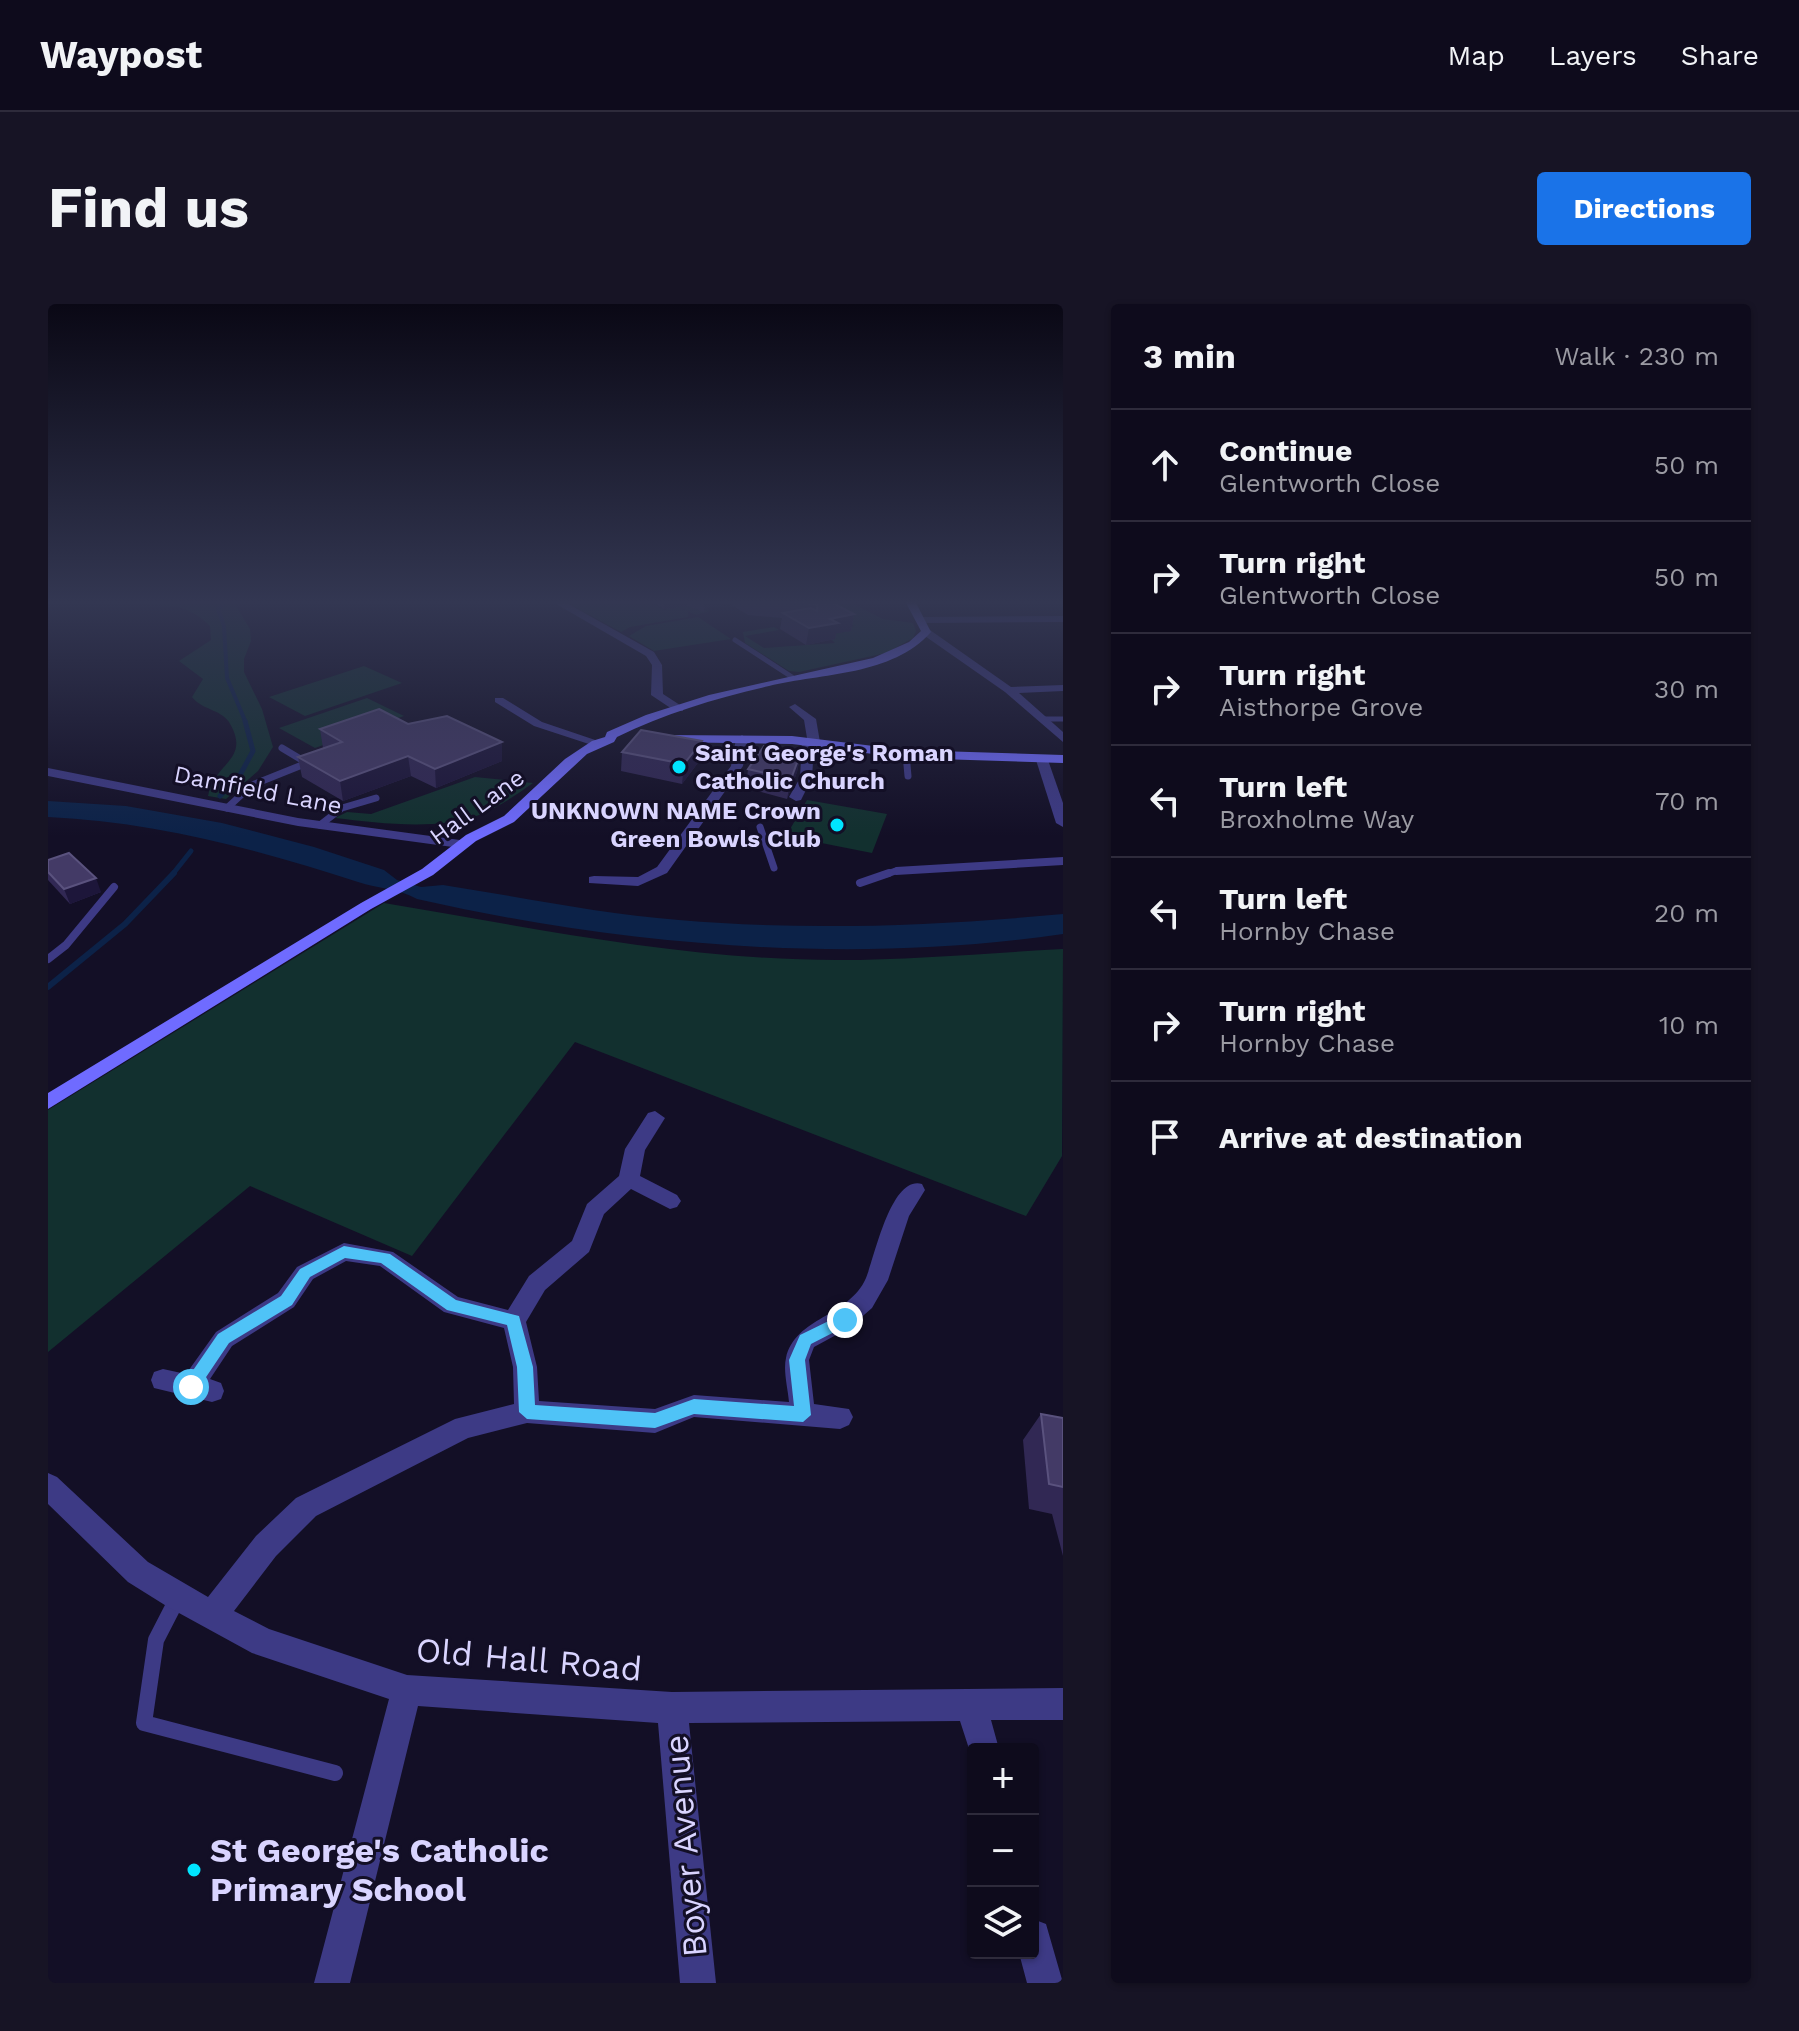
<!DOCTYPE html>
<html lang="en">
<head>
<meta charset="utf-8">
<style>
  body { margin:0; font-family:"Work Sans",sans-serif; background:#171425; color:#f1f3f6 }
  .controls { position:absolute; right:24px; bottom:24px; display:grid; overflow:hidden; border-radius:8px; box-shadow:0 2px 6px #0004 }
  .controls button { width:72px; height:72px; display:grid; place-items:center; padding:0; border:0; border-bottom:2px solid #2e2b3b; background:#0e0b1c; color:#f1f3f6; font:40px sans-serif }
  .stop { position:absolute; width:24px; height:24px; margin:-18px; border:6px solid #4fc3f7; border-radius:50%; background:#fff }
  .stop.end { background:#4fc3f7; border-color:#fff; box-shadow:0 2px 8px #0008 }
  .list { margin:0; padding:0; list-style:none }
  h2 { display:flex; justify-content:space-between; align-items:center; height:104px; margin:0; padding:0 32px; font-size:34px }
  h2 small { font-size:26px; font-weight:400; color:#9b9ba3 }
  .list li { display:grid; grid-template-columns:52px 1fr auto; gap:24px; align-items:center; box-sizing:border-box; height:112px; padding:0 32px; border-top:2px solid #2e2b3b }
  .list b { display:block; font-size:30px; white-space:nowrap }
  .list p { margin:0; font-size:26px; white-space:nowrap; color:#9b9ba3 }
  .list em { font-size:26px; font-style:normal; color:#9b9ba3 }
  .icon { flex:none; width:44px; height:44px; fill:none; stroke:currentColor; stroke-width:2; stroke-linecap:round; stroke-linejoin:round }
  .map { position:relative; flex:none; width:1015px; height:1679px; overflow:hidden; border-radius:8px }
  header { display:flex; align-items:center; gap:48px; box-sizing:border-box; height:112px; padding:0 40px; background:#0e0b1c; border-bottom:2px solid #2e2b3b }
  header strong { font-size:38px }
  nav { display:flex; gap:44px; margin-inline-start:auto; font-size:28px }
  .intro { display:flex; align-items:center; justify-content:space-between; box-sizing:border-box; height:192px; padding:0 48px }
  h1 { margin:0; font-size:56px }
  .button { padding:20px 36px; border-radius:8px; background:#1a73e8; color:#fff; font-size:28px; font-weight:700 }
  main { display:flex; gap:48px; padding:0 48px }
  aside { flex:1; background:#0e0b1c; border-radius:8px; box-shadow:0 2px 6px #0004 }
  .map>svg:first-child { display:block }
  .green { fill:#12302f }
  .water { fill:#0c2248 }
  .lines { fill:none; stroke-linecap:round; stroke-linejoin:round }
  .stream-far2 { stroke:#0c2248; stroke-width:4 }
  .stream-far1 { stroke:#0c2248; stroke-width:5 }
  .stream { stroke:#0c2248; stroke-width:6 }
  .lane-far4 { stroke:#3d3a85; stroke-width:5 }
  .lane-far3 { stroke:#3d3a85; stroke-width:7 }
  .lane-far2 { stroke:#3d3a85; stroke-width:8 }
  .lane-far1 { stroke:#3d3a85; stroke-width:13 }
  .lane { stroke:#3d3a85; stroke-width:16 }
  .street { fill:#3d3a85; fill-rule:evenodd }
  .secondary { fill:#6f6bff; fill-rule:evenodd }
  .wall { fill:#312854 }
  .shaded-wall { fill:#1d163a }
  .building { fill:#433a66; stroke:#5a527e; stroke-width:2 }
  .route { fill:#4fc3f7 }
  .poi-dot { fill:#00e5ff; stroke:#130f26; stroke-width:3 }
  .labels { text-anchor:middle; stroke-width:6; stroke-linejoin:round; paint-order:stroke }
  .far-poi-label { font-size:24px; font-weight:bold; fill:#d9d4ff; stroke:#130f26; text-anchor:start }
  .far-street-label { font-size:24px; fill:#d9d4ff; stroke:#130f26 }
  .near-street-label { font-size:34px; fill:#d9d4ff; stroke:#130f26 }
  .near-poi-label { font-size:34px; font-weight:bold; fill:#d9d4ff; stroke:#130f26; text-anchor:start }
</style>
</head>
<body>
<header>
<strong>Waypost</strong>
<nav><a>Map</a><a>Layers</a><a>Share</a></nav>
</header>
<div class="intro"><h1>Find us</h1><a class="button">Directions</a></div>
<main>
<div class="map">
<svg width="1015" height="1679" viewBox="0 0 1015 1679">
  <rect width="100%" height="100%" fill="#130f26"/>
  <!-- green -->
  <g class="green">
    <path d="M79,297H197L188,302L202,325L203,337L196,355V368L214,405L225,443L210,467L178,495L160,492C166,458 204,456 181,418C172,405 154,406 144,393L155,375L131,357L163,336L162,322C133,293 113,306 79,297Z"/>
    <path d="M516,297H601L616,306L638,300L662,307L648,311L633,304L640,308V313L582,323L573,328Z"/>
    <path d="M779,297H799L835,315L865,319L868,327L865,334L838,349L751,368L741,367L697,339L695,328L726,323L731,326L697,332L716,344L787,339L779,331L802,327L798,324L806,322L795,316Z"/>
    <path d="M650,313L683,335L606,347L581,332L598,322Z"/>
    <path d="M316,362L354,379L257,412L221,393Z"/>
    <path d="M319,394L356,412L267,444L231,424Z"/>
    <path d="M427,473L485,479C468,491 451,503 431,511C389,527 331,519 287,514L299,508L323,510Z"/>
    <path d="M759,496L839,510L824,549L738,532Z"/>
    <path d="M336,599C486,624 637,656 789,656C864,656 940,649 1015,645L1014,852L978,912L527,738L364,952L202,882L0,1048V806Z"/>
  </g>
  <!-- water -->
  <path class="water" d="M0,497L78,502L174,519L266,543L336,566L349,576L373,583L395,581C473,593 552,610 631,616C760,627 886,622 1015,610V630C804,661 576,642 369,595C350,584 330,585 310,578C209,545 107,518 0,513Z"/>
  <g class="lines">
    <!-- stream-far2 -->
    <path class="stream-far2" d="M180,297L170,305L176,322L179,374L198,419"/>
    <!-- stream-far1 -->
    <g class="stream-far1">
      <path d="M172,492L192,471L205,447L197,417"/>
      <path d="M124,571L143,547"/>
    </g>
    <!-- stream -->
    <path class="stream" d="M0,683L77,620L126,569"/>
    <!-- lane-far4 -->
    <g class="lane-far4">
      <path d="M687,336L744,373"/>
      <path d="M996,415H1015"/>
    </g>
    <!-- lane-far3 -->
    <g class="lane-far3">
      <path d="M643,449L688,453"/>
      <path d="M858,450L860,472"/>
      <path d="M179,504L204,481L259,459L234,444"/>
      <path d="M272,521L294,504L328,494"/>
      <path d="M712,523L726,564"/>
      <path d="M835,571L848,567"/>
    </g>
    <!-- lane-far2 -->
    <g class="lane-far2">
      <path d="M812,579L841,569"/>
      <path d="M0,655L18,641L66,583"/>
    </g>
    <!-- lane-far1 -->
    <path class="lane-far1" d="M125,1303L129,1295"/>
    <!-- lane -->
    <path class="lane" d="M126,1301L108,1336L96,1419L287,1469"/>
    <!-- street -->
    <g class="street">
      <path d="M503,297H515L606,348L614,361L615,390L635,403V407H627L603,391L604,361L598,352Z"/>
      <path d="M1015,312V318L872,319L867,316L872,313Z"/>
      <path d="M874,326H882L963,383L1015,381V387L971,389L1015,428V438L957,388L874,330Z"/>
      <path d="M447,394H455L494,418L556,439L550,443L486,422L447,398Z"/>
      <path d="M747,400L768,415L772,438L766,442L764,474L753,496L748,497L741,493L752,474L754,437L759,434L756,416L741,403Z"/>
      <path d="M694,431L700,435L695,462L619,569L590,582L541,579V573L546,572L590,573L609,563L683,462L688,435Z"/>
      <path d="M994,452L1000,456L1015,499V523L1008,519L988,456Z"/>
      <path d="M0,464L250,514L412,536L419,540L412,544L250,522L0,472Z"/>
      <path d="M1015,553V561L848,571L841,567L848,563Z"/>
      <path d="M607,807L617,814L597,846L592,872L629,891L633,897L629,903L622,905L583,885L556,910L541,948L497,986L478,1018L489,1063L491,1097L607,1105L646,1091L741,1098C740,1085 735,1067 738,1054C747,1013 801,1013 818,974C827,952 843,871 874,880L877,886L861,912L840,976L824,1004L801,1024L766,1043L761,1056L766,1100L801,1105L805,1113L801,1121L792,1125L646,1113L607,1129L479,1119L420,1134L268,1212L228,1252L186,1307L221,1325L359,1371L624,1388L1015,1384V1416H943L951,1445H925V1457L912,1417L641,1419L668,1679H632L610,1419L370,1402L302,1679H266L341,1395L204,1349L120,1303L80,1278L0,1200V1169L9,1173L100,1258L160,1293L208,1232L248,1194L407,1115L466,1100L465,1063L456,1024L396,1008L332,962L298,957L265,975L246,1003L184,1042L162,1075L173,1079L176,1087L173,1095L164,1098L106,1084L103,1076L106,1068L115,1065L138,1070L168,1028L230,989L249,963L296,939L345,948L410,993L460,1006L481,972L524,937L539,900L571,872L577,845L600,809Z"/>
      <path d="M985,1615L998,1620L1015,1679H979L971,1649H985Z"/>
    </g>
    <!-- secondary -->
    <g class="secondary">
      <path d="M857,297H867L883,328C844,372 774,369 721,382C669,394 617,409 569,433L566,438L539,450L466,518L428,537L385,571L323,605L0,805V789L313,599L374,565L418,531L456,512L517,455L544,437L557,433L559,428L598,411L661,391L825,354L861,338L873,327Z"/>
      <path d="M618,431L744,432L858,446L1015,451V459L858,454L744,440L614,438L612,435Z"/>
    </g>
  </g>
  <!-- wall -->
  <g class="wall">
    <path d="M604,297H782L806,310L803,327L788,329L787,335L758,341L732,325L734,314L700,311L682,300L659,304L656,308L639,302L616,305Z"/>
    <path d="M360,420L454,457L388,484L363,472L295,497L254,473L250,453L275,444L272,425Z"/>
    <path d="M574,448L652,456L634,480L573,467Z"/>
    <path d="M753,448L749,468L739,495L698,484L700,465Z"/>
    <path d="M0,556L53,588L22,600L0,576Z"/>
    <path d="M993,1110L1015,1114V1252L1004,1210L981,1205L975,1136Z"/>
  </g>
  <!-- shaded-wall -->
  <g class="shaded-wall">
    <path d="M617,297H639V302L616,305Z"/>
    <path d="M657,297H682V300L659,304L656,308Z"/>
    <path d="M806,310L803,327L788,329L787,335L758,341L761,324L782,315Z"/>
    <path d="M654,437L652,456L634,480L636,460Z"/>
    <path d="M454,438V457L388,484L387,465Z"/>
    <path d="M753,448L749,468L739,495L743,475Z"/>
    <path d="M360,452L363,472L295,497L292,477Z"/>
    <path d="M48,574L53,588L22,600L16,585Z"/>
  </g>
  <!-- building -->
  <g class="building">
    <path d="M732,297H781L806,310L782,315L790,319L761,324L735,309L763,304L769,307V300Z"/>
    <path d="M331,405L360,420L399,412L454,438L387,465L360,452L292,477L250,453L294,438L272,425Z"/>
    <path d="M593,426L654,437L636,460L574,448Z"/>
    <path d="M716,442L753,448L743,475L700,465Z"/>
    <path d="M21,549L48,574L16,585L0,568V556Z"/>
    <path d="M993,1110L1015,1114V1183L1001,1180Z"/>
  </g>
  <!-- sky -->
  <linearGradient id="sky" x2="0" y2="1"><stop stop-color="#0a0815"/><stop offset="0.56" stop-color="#333752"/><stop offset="1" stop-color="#333752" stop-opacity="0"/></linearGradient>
  <rect width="1015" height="532" fill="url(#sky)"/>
  <!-- route -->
  <path class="route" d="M296,942L342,950L408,996L471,1012L485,1063L487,1101L607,1109L646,1095L746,1102L741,1056L752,1031L797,1009L804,1016L802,1020L763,1040L757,1056L763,1111L755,1118L646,1110L607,1124L479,1115L471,1108L469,1063L459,1021L399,1006L333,959L297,954L262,973L244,1001L181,1039L148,1088H137V1078L170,1030L233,992L252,965Z"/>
  <!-- markers -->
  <g class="poi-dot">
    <circle cx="631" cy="463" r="8"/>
    <circle cx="789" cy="521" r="8"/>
    <circle cx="146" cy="1566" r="8"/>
  </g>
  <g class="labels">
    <!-- far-poi labels -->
    <g class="far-poi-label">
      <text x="647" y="457">Saint George's Roman<tspan x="647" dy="28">Catholic Church</tspan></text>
      <text x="773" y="515" text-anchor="end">UNKNOWN NAME Crown<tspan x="773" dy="28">Green Bowls Club</tspan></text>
    </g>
    <!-- far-street labels -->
    <g class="far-street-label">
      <text transform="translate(210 486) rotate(11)" y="8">Damfield Lane</text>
      <text transform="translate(429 503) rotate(-36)" y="8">Hall Lane</text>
    </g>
    <!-- near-street labels -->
    <g class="near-street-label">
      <text transform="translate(481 1355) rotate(5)" y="12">Old Hall Road</text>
      <text transform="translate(637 1542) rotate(-95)" y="12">Boyer Avenue</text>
    </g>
    <!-- near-poi labels -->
    <g class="near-poi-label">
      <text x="162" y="1558">St George's Catholic<tspan x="162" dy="39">Primary School</tspan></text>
    </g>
  </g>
</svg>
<div class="controls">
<button>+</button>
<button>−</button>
<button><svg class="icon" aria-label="layers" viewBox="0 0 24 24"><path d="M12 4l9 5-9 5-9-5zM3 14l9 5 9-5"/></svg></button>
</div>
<div class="stop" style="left:143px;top:1083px"></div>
<div class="stop end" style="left:797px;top:1016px"></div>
</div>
<aside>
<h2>3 min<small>Walk · 230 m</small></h2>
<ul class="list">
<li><svg class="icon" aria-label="ahead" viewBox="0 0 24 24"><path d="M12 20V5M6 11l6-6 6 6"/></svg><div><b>Continue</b><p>Glentworth Close</p></div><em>50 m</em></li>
<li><svg class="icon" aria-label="right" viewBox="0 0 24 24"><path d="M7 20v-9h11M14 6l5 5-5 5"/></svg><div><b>Turn right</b><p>Glentworth Close</p></div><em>50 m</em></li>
<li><svg class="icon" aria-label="right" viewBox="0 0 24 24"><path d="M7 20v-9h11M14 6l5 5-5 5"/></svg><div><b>Turn right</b><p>Aisthorpe Grove</p></div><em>30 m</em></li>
<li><svg class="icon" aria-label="left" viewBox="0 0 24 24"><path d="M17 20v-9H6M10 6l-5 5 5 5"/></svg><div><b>Turn left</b><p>Broxholme Way</p></div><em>70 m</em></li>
<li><svg class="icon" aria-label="left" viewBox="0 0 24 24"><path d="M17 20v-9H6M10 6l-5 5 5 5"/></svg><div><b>Turn left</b><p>Hornby Chase</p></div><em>20 m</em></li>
<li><svg class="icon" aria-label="right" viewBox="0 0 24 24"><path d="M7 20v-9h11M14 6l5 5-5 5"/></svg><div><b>Turn right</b><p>Hornby Chase</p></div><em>10 m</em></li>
<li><svg class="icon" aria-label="arrive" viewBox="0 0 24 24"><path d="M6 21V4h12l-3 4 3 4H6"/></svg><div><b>Arrive at destination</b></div></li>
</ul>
</aside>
</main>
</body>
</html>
